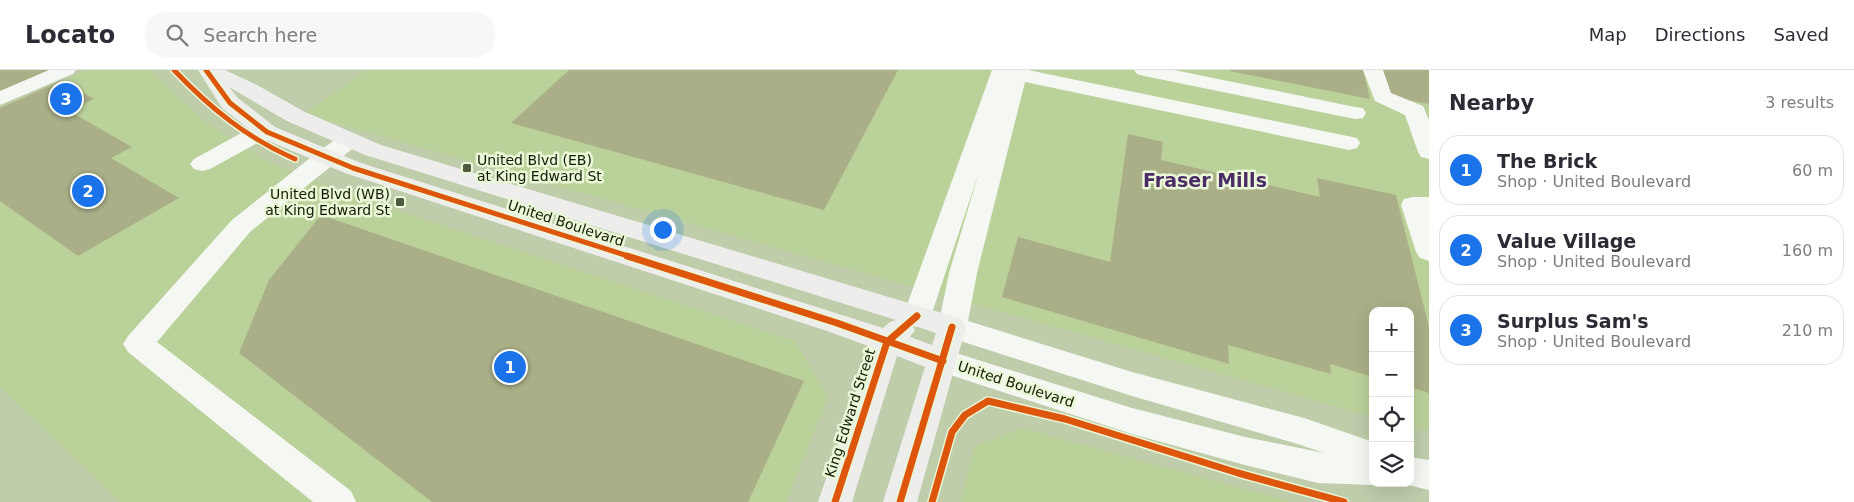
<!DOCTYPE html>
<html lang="en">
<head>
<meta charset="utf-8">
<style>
  body { margin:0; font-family:"DejaVu Sans",sans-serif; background:#f7f7f7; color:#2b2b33 }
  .controls { position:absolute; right:15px; bottom:15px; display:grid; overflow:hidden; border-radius:10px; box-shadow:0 5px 20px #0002 }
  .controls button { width:45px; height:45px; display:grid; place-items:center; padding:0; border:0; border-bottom:1px solid #e1e1e2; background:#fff; color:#2b2b33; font:25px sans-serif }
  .you { position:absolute; left:662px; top:159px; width:18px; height:18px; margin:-12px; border:4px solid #fff; border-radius:50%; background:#1a73e8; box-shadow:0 0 0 8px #1a73e833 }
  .badge { display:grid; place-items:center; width:32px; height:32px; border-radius:50%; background:#1a73e8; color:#fff; font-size:16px; font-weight:700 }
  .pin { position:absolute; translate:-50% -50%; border:2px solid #fff; box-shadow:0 1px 5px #0006 }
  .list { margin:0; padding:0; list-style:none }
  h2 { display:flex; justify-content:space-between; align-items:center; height:65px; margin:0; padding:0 20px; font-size:21px }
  h2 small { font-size:16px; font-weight:400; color:#7c7c81 }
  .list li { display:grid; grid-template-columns:32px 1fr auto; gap:15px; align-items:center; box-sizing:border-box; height:70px; margin:0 10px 10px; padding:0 10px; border:1px solid #e1e1e2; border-radius:20px }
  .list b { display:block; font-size:19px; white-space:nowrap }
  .list p { margin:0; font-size:16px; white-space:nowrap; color:#7c7c81 }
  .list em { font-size:16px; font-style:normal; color:#7c7c81 }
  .icon { flex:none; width:28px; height:28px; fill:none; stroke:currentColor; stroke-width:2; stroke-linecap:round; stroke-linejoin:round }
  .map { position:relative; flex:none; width:1429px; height:432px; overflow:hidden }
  header { display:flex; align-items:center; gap:30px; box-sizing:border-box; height:70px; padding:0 25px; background:#fff; border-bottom:1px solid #e1e1e2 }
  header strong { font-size:24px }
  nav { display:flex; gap:28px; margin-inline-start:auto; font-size:18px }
  .search { width:350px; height:45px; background:#f7f7f7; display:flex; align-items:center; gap:12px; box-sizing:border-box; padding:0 18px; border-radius:20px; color:#7c7c81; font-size:19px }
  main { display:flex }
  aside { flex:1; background:#fff }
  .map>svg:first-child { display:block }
  .built { fill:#bbd19a }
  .building { fill:#aaaf87 }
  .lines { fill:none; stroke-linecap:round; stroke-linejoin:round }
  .minor { fill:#f5f8f2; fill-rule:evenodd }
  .major { fill:#ededec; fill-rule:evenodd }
  .cycleway-far1-casing { stroke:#eaf8d8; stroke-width:8 }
  .cycleway-casing { stroke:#eaf8d8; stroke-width:10 }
  .cycleway-far1 { stroke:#dd560c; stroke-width:5 }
  .cycleway { stroke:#dd560c; stroke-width:7 }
  .poi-dot { fill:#4e593e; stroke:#eaf8d8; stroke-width:2 }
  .labels { text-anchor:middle; stroke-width:5; stroke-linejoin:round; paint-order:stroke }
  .poi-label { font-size:14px; fill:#111a03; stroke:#eaf8d8; text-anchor:start }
  .street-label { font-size:14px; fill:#111a03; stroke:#eaf8d8 }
  .district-label { font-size:19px; font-weight:bold; fill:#4b2c66; stroke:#eaf8d8 }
</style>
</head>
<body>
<header>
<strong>Locato</strong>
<div class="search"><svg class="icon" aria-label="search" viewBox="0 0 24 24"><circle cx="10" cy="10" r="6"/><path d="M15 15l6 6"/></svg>Search here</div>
<nav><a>Map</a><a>Directions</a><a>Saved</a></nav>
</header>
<main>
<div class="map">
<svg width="1429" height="432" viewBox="0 0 1429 432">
  <rect width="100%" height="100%" fill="#bfcdab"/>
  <!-- built -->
  <g class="built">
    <path d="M87,0H150L202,49L266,91L353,126L795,271L828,327L786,432H120L0,317V37Z"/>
    <path d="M366,0H1429V361L1410,358V241H1373V347L303,44Z"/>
    <path d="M1022,358L1256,422L1294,432H960L974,376Z"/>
  </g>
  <!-- building -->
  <g class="building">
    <path d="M0,0H53L0,23Z"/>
    <path d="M569,0H898L824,140L511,53Z"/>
    <path d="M1230,0H1363L1370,29L1230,1Z"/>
    <path d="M1377,0H1429V34L1385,26Z"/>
    <path d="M61,11L94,29L69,41L132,77L111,88L179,128L78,186L0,131V38Z"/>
    <path d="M1128,64L1163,72L1161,90L1320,127L1317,108L1396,125L1429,257V323L1410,317V241H1373V307L1330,294L1331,304L1228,275L1229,294L1002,227L1018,167L1110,192Z"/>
    <path d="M321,145L804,311L748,432H432L239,283L269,210Z"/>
  </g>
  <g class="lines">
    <!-- minor -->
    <g class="minor">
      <path d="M49,0H76L73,4L0,35V21Z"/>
      <path d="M992,0H1028L1357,68L1360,73L1357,78L1349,80L1025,12L977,203L968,251L1132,302L1304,348L1373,372V413H1378L1373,415L1318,413L1245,395L1132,364L932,299L928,291L932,283L943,279L1132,338L1245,367L1324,383L1301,375L1132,326L942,265L938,257L949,203L979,102L931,246L927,254L917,257L907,254L903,246Z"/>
      <path d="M1134,0H1174L1355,37L1363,38L1366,43L1363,48L1355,49L1144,6L1137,4Z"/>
      <path d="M1363,0H1383L1391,23L1423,36L1429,50V89L1421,87L1418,82L1405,45L1375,31Z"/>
      <path d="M267,55L275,57L278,62L275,67L259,72L210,99L202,101L194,99L190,94L194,89L243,62Z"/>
      <path d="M349,63L357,65L360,70L357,75L250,162L157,272L351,421L356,432H313L128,282L123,274L128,266L232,150L305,92L341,65Z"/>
      <path d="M1413,127H1429V191L1420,188L1416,182L1401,135L1404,129Z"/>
      <path d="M1410,387L1429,390V420L1400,413H1410Z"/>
    </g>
    <!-- major -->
    <path class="major" d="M198,0H225L257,15L303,41L381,75L962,249L966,257L917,432H883L925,297L897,286L852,432H818L871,277L827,261L345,103L259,67L222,38ZM229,17L287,51L365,85L896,250L890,252L883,258L361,93L275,57L238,28ZM912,255L936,263L932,275L910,267L915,260Z"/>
    <!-- cycleway-far1 casing -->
    <g class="cycleway-far1-casing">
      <g id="cycleway-far1">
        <path d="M174,0C210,38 247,68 295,89"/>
        <path d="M206,0L230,33L267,62L353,98L631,187"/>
      </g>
    </g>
    <!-- cycleway casing -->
    <g class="cycleway-casing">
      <g id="cycleway">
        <path d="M627,186L837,253L943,291"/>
        <path d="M835,432L887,272L917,246"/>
        <path d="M900,432L952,257"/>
        <path d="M932,432L952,362L965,345L988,331L1065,349L1238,403L1344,432"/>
      </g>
    </g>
    <!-- cycleway-far1 -->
    <use href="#cycleway-far1" class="cycleway-far1"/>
    <!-- cycleway -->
    <use href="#cycleway" class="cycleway"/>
  </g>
  <!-- markers -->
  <g class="poi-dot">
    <rect x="462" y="93" width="10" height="10" rx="2.5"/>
    <rect x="395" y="127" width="10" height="10" rx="2.5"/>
  </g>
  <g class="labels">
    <!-- poi labels -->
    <g class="poi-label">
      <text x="477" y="95">United Blvd (EB)<tspan x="477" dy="16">at King Edward St</tspan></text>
      <text x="390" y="129" text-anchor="end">United Blvd (WB)<tspan x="390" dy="16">at King Edward St</tspan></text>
    </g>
    <!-- street labels -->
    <g class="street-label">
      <text transform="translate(566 153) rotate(18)" y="5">United Boulevard</text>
      <text transform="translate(1016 314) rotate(18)" y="5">United Boulevard</text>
      <text transform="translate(850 343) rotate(-72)" y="5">King Edward Street</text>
    </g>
    <!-- district labels -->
    <g class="district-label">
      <text x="1205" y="117">Fraser Mills</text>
    </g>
  </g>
</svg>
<div class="controls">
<button>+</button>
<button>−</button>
<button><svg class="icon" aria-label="locate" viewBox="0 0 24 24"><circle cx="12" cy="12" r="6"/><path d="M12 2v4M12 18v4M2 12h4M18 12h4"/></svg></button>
<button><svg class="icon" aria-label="layers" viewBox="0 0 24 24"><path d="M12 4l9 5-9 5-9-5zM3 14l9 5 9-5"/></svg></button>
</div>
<div class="you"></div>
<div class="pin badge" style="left:510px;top:297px">1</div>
<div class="pin badge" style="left:88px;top:121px">2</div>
<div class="pin badge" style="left:66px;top:29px">3</div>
</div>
<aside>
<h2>Nearby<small>3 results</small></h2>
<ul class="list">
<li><span class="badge">1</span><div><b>The Brick</b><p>Shop · United Boulevard</p></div><em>60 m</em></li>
<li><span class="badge">2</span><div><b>Value Village</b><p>Shop · United Boulevard</p></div><em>160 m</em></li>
<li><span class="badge">3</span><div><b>Surplus Sam's</b><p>Shop · United Boulevard</p></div><em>210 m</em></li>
</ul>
</aside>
</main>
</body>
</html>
